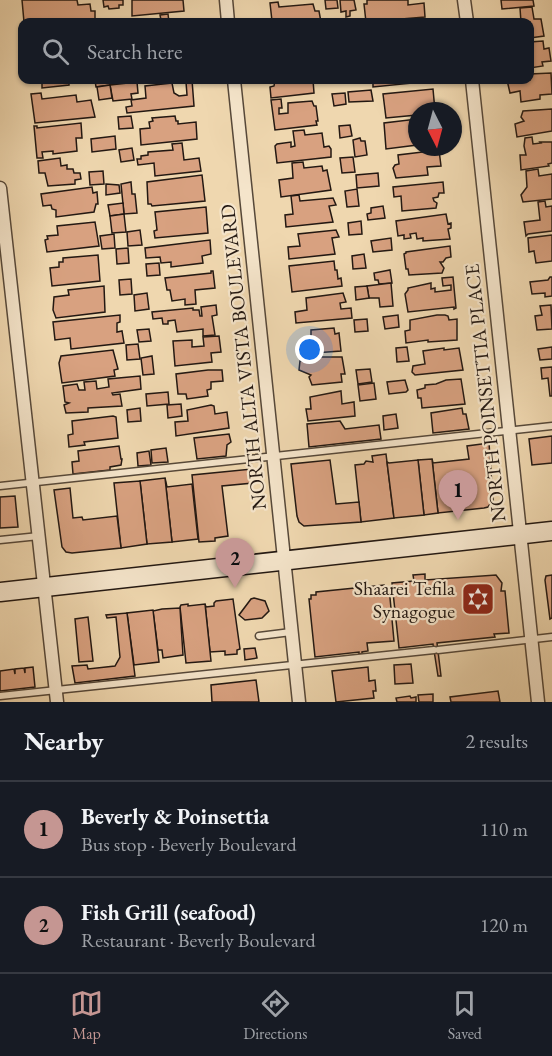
<!DOCTYPE html>
<html lang="en">
<head>
<meta charset="utf-8">
<style>
  body { margin:0; font-family:"EB Garamond",serif; background:#20242c; color:#f1f3f6 }
  .compass { position:absolute; left:408px; top:102px; width:54px; height:54px; border-radius:50%; background:#171b24; box-shadow:0 2px 4px #0004; rotate:174deg }
  .you { position:absolute; left:310px; top:350px; width:21px; height:21px; margin:-15px; border:4px solid #fff; border-radius:50%; background:#1a73e8; box-shadow:0 0 0 9px #1a73e833 }
  .badge { display:grid; place-items:center; width:39px; height:39px; border-radius:50%; background:#c59692; color:#111; font-size:20px; font-weight:700 }
  .pin { position:absolute; translate:-50% -50px; filter:drop-shadow(0 2px 3px #0008) }
  .pin::after { content:''; position:absolute; top:32px; width:21px; height:18px; background:inherit; clip-path:polygon(0 0,100% 0,50% 100%) }
  .list { margin:0; padding:0; list-style:none }
  h2 { display:flex; justify-content:space-between; align-items:center; height:78px; margin:0; padding:0 24px; font-size:26px }
  h2 small { font-size:20px; font-weight:400; color:#9ea1a6 }
  .list li { display:grid; grid-template-columns:39px 1fr auto; gap:18px; align-items:center; box-sizing:border-box; height:96px; padding:0 24px; border-top:2px solid #363941 }
  .list b { display:block; font-size:22px; white-space:nowrap }
  .list p { margin:0; font-size:20px; white-space:nowrap; color:#9ea1a6 }
  .list em { font-size:20px; font-style:normal; color:#9ea1a6 }
  .icon { flex:none; width:33px; height:33px; fill:none; stroke:currentColor; stroke-width:2; stroke-linecap:round; stroke-linejoin:round }
  .map { position:relative; flex:none; width:552px; height:702px; overflow:hidden }
  .search { position:absolute; background:#171b24; box-shadow:0 2px 4px #0004; left:18px; right:18px; top:18px; height:66px; display:flex; align-items:center; gap:15px; box-sizing:border-box; padding:0 21px; border-radius:12px; color:#9ea1a6; font-size:22px }
  .sheet { height:270px; background:#171b24 }
  nav { display:flex; justify-content:space-around; align-items:center; box-sizing:border-box; height:84px; border-top:2px solid #363941; background:#171b24; font-size:16px; color:#9ea1a6 }
  nav a { display:grid; justify-items:center; gap:3px }
  nav .on { color:#c59692 }
  .map>svg:first-child { display:block }
  .building { fill:#d8a180; stroke:#231812; stroke-width:1.5 }
  .lines { fill:none; stroke-linecap:round; stroke-linejoin:round }
  .service-casing { stroke:#564839; stroke-width:9 }
  .minor-casing { stroke:#564839; stroke-width:15 }
  .secondary-casing { stroke:#231812; stroke-width:21 }
  .service { stroke:#f5e5cb; stroke-width:6 }
  .minor { stroke:#f5e5cb; stroke-width:12 }
  .secondary { stroke:#f5e5cb; stroke-width:18 }
  .labels { text-anchor:middle; stroke-width:4.5; stroke-linejoin:round; paint-order:stroke }
  .street-label { font-size:20px; fill:#231812; stroke:#f5e5cb }
  .poi-label { font-size:20px; fill:#231812; stroke:#f5e5cb; text-anchor:end }
</style>
</head>
<body>
<div class="map">
<svg width="552" height="702" viewBox="0 0 552 702">
  <rect width="100%" height="100%" fill="#efd7af"/>
  <filter id="stains"><feTurbulence type="fractalNoise" baseFrequency=".00333" numOctaves="4"/><feColorMatrix values="0 0 0 0 .2 0 0 0 0 .09 0 0 0 0 .02 0 0 0 .5 -.17"/></filter>
  <radialGradient id="worn" r=".72"><stop offset=".6" stop-color="#630" stop-opacity="0"/><stop offset="1" stop-color="#630" stop-opacity=".3"/></radialGradient>
  <!-- building -->
  <g class="building">
    <path d="M22,0H77L78,5L90,4L91,11H95V19L61,22H24Z"/>
    <path d="M103,0H123V5H119V8L109,9L108,6L104,7Z"/>
    <path d="M132,0H183L184,11L132,16Z"/>
    <path d="M325,0H337L338,8L326,9Z"/>
    <path d="M340,0H354L356,10L350,11V16L346,17V11L341,12Z"/>
    <path d="M367,0H408V5L424,3L425,17L366,22L364,4H367Z"/>
    <path d="M501,0H533L534,6L502,9Z"/>
    <path d="M278,2L279,7L313,4L315,11H319L321,22H264L272,21L270,3Z"/>
    <path d="M532,7L534,19H541L544,36L530,38V22H513L518,20L521,22L520,8Z"/>
    <path d="M168,14L169,22H141L161,20L160,15Z"/>
    <path d="M543,41L544,49L549,48L551,61L542,62L543,66L530,68V42Z"/>
    <path d="M551,73L552,94L540,95V99L521,102L520,91L510,93L507,80H530V74Z"/>
    <path d="M42,80H81L69,82V85L42,88Z"/>
    <path d="M95,80H110V85L96,87Z"/>
    <path d="M183,80H192L194,106L127,113L126,107L132,106L131,100L146,98L145,86L172,83L174,93L179,96L187,95L186,82L184,83Z"/>
    <path d="M275,80H313L314,93L271,98L270,87L274,86Z"/>
    <path d="M373,80H432L433,81L373,87Z"/>
    <path d="M137,82L138,93L131,94L132,99L113,101L110,85Z"/>
    <path d="M110,85L112,98L99,100L97,87Z"/>
    <path d="M433,89L435,111H417V115L386,118L383,94Z"/>
    <path d="M371,90L373,101L349,102L348,92Z"/>
    <path d="M41,93L42,99L76,95L77,102L91,100L95,117L35,123L31,94Z"/>
    <path d="M345,93L346,104L334,106L332,94Z"/>
    <path d="M281,99L282,108H279V114L288,113V103L312,101L314,106H316L318,121H316L317,125L275,130L271,100Z"/>
    <path d="M552,109V131L517,137L515,124L524,121L521,117L523,111Z"/>
    <path d="M131,116L133,128L119,129L118,117Z"/>
    <path d="M175,116L176,121H178V124L196,122L197,139L141,145L140,129L150,128L149,122L153,121L152,118Z"/>
    <path d="M417,119V145L386,149L384,123Z"/>
    <path d="M81,123L82,138H76L77,151L53,154V151L42,152L43,158H37L34,126H37V128Z"/>
    <path d="M350,125L352,136L340,138L339,126Z"/>
    <path d="M304,130L305,135L322,133L324,147L329,146L331,149V157L277,163L275,146L277,144L291,142V147L295,146L293,131Z"/>
    <path d="M115,136L116,149L92,152L91,139Z"/>
    <path d="M532,137L533,144L541,143L540,142H552V163L548,164L549,166L521,170L520,155H526L524,146L525,138Z"/>
    <path d="M360,138L361,141H365L367,155L355,157L353,140Z"/>
    <path d="M182,143L184,160L199,158L201,171L155,176L154,163L138,165L137,159H141V156L148,155V152L173,150L172,144Z"/>
    <path d="M132,148L134,160L121,162L119,150Z"/>
    <path d="M439,150L441,166L427,167L428,175L396,178L393,168L395,165L399,164L398,155Z"/>
    <path d="M353,157L355,172L342,173L340,158Z"/>
    <path d="M60,158L61,166L67,165V169H73L74,173H80L81,179L75,180V184L48,186L45,173H39L38,161Z"/>
    <path d="M303,162L304,168L322,166L323,171L327,170L331,190L281,197L279,180L293,178L292,163Z"/>
    <path d="M538,169L539,176L552,174V199L523,202L521,195L527,187L526,171Z"/>
    <path d="M103,171L104,184L90,185L89,172Z"/>
    <path d="M378,173L379,186L357,188L356,175Z"/>
    <path d="M202,175L205,201L152,206L151,204H148L147,182Z"/>
    <path d="M131,182L132,194H135L137,213L124,214L121,184Z"/>
    <path d="M443,182L444,193H439L438,197L433,198L434,201L437,203L436,208L402,211L401,196L394,197L393,187Z"/>
    <path d="M106,184L119,185L120,193L106,195Z"/>
    <path d="M92,187L93,193L97,192L98,204H96L94,212L56,217V210L52,209L51,205L43,206L41,194Z"/>
    <path d="M357,189L359,206L347,207L345,191Z"/>
    <path d="M299,195L300,201L333,198L336,205L329,206L333,222L286,227L285,215L293,214L291,196Z"/>
    <path d="M545,201L546,207L552,206V231L528,234L526,236L524,222L540,220L538,202Z"/>
    <path d="M123,203L124,214L110,216L108,205Z"/>
    <path d="M383,206L385,218L368,220L367,214L371,213V208Z"/>
    <path d="M206,207L208,233L155,238L154,231L157,230L155,212Z"/>
    <path d="M124,214L126,232L112,233L110,216Z"/>
    <path d="M446,214L448,224L451,223V228L448,229L450,239L423,241V238L417,239L416,233L410,234L411,238L404,239V235L398,236L396,221Z"/>
    <path d="M361,221L362,234L349,235L348,223Z"/>
    <path d="M95,222L99,246L47,252L45,240L48,239L47,236L58,235L57,226Z"/>
    <path d="M140,230L142,245L128,246L127,232Z"/>
    <path d="M336,230L339,237L332,238L335,254L289,259L288,247L300,246L298,234Z"/>
    <path d="M114,234L115,248L102,249L100,236Z"/>
    <path d="M552,235V261L536,263L534,251L529,252L528,238Z"/>
    <path d="M391,238L392,250L373,252L371,241Z"/>
    <path d="M210,240L211,254L202,256L203,263L171,267V262L161,263L160,257L146,258L145,248Z"/>
    <path d="M450,246L451,257L446,258L443,262H440L444,268L442,273L409,275L408,269H406L404,254L406,253V252Z"/>
    <path d="M128,248L129,263L117,264L116,249Z"/>
    <path d="M364,254L366,268L353,269L352,256Z"/>
    <path d="M98,255L100,281L52,286L50,268L59,267V262H63V258Z"/>
    <path d="M334,261L335,270H337L338,279L341,278L342,286L292,292L289,266Z"/>
    <path d="M159,263L160,275L147,276L146,264Z"/>
    <path d="M390,270L392,283L379,284L378,280H375L374,273Z"/>
    <path d="M211,271H213L215,288L195,290L196,304L185,305V299L172,301L170,290H167L165,278L211,273Z"/>
    <path d="M453,277L456,308L454,309V307L408,312L405,294L408,290V288L431,283V289L435,288V292L451,290V285L443,286L442,278Z"/>
    <path d="M550,277H552V296L545,297V293L532,294L530,282L548,280Z"/>
    <path d="M131,279L132,294L120,295L119,280Z"/>
    <path d="M391,283L393,306L380,307L379,298H369L367,286Z"/>
    <path d="M104,286L105,312L56,318L53,310L54,297L69,295L68,290Z"/>
    <path d="M367,286L369,298L356,300L355,287Z"/>
    <path d="M147,293L149,309L135,311L134,295Z"/>
    <path d="M343,293L346,302L340,303L341,309L351,308L352,318L296,323L295,312L307,310L306,298Z"/>
    <path d="M216,305L217,315L212,316L215,335L203,336V329L177,332L175,320L168,321V324H163L162,318L153,319L152,312L193,308V310H199L200,316H202L201,307Z"/>
    <path d="M551,305L552,329L537,330L535,316L542,315L540,306Z"/>
    <path d="M120,315V322L117,323V332L122,331L124,343L71,349L70,338L55,340L53,322Z"/>
    <path d="M398,315L399,327L385,329L383,317Z"/>
    <path d="M437,315H445L448,316L449,320L457,319V340L428,342V340L406,343L405,331L410,330V320Z"/>
    <path d="M367,319L368,331L355,332L354,320Z"/>
    <path d="M334,328L335,334L339,333L341,351L300,354L299,343L311,341V330Z"/>
    <path d="M149,329L151,341L139,342L137,330Z"/>
    <path d="M219,336L221,352L211,353L212,362L175,366L173,341L192,340V347L204,346L203,337Z"/>
    <path d="M138,344L140,359L127,360L126,345Z"/>
    <path d="M407,347L409,361L397,362L396,348Z"/>
    <path d="M552,347V359L540,360L538,349Z"/>
    <path d="M444,348V350L459,348L463,370L415,375L412,372L413,366L425,364L423,351Z"/>
    <path d="M113,350L118,369L114,370L115,376L62,383L59,363L61,356Z"/>
    <path d="M152,356L154,374L143,375L141,358Z"/>
    <path d="M322,357H342L345,374H341L342,382L312,385L309,377L311,375L299,370L300,361Z"/>
    <path d="M552,367V396H550L548,378L542,379L541,368Z"/>
    <path d="M370,369L372,382L358,384L356,370Z"/>
    <path d="M208,370H222L223,381L211,382V389L207,390L208,396L187,399L186,394H178L176,374Z"/>
    <path d="M140,376L141,389L112,393L113,395L120,394L122,406L88,408V412L66,413L64,405L69,403L65,402L63,386L77,384L79,390H85L84,382L96,381L97,389L109,387L108,379Z"/>
    <path d="M461,379L465,404L422,408L421,398H418L417,390L425,388V385L436,384L446,380Z"/>
    <path d="M405,380L408,390L406,392L389,394L387,382Z"/>
    <path d="M374,383L376,399L360,401L358,385Z"/>
    <path d="M341,391L342,404L354,402L355,416L308,421L306,409H311L310,397Z"/>
    <path d="M168,392L169,404L147,406L146,394Z"/>
    <path d="M181,404L182,416L168,418L167,405Z"/>
    <path d="M211,405L214,406L215,414L227,412L229,428L176,436L175,422L188,421L187,410Z"/>
    <path d="M140,408L141,421L128,422L127,410Z"/>
    <path d="M462,408L463,414H466L469,429L433,433L431,413Z"/>
    <path d="M396,414L398,428L384,430L383,416Z"/>
    <path d="M113,416L116,417L118,438L84,442L85,445L69,447L68,435L73,434L72,421Z"/>
    <path d="M340,421L345,429L379,425L381,439L309,447L307,424Z"/>
    <path d="M229,434L231,442L227,445L226,456L197,459L194,438Z"/>
    <path d="M552,436V463L532,465L529,439Z"/>
    <path d="M489,443L493,500L488,507L484,508L438,513L432,459L433,463L469,459L467,446Z"/>
    <path d="M119,446L121,459H122L121,465L110,467V470L73,474L72,462L79,461L78,451Z"/>
    <path d="M166,448L168,462L152,463L151,450Z"/>
    <path d="M149,451L151,465L138,466L137,453Z"/>
    <path d="M386,454L394,518L361,522L355,465L364,464L366,461L373,462L372,456Z"/>
    <path d="M432,459L438,513L424,515L418,460Z"/>
    <path d="M330,460L336,504L359,502L361,522L304,526L299,522L297,516L291,464Z"/>
    <path d="M418,460L424,515L394,518L387,462L389,463Z"/>
    <path d="M252,469L253,483L222,486L228,536L215,538V541L199,542L192,475Z"/>
    <path d="M165,478L167,487L192,484L198,539L172,542Z"/>
    <path d="M165,478L172,542L147,544L140,481Z"/>
    <path d="M140,481L147,544L121,548L114,483Z"/>
    <path d="M70,488L73,518L82,517L83,520L117,516L121,548L72,553L66,552L62,547L54,490Z"/>
    <path d="M15,496L18,527L0,528V497Z"/>
    <path d="M425,574V580L496,575L502,583L501,591H505L509,633L494,634L495,637L437,643L441,676H438L433,644L399,648L392,583L414,581L413,575Z"/>
    <path d="M552,575V618L550,619L545,580L546,576Z"/>
    <path d="M384,585V588L389,587L394,641L367,643L368,651L362,652V654H359V652L315,657L309,599H311V595H316V592Z"/>
    <path d="M254,598L265,601L269,611L262,618L245,620L239,615L251,599Z"/>
    <path d="M233,599L240,649L237,650V654L225,655V651L210,652L205,604L206,607L214,606V603L216,601Z"/>
    <path d="M188,604V606L205,604L211,661L186,663L180,607L181,605Z"/>
    <path d="M180,608L183,655L163,658L162,650H158L153,611L162,609Z"/>
    <path d="M153,610L159,662L134,665L127,613Z"/>
    <path d="M127,613L135,676L75,683L72,666L87,665L88,669L115,666L120,657L116,617L107,618L106,615Z"/>
    <path d="M88,617L93,661L79,662L75,619Z"/>
    <path d="M255,648L257,658L245,660L244,649Z"/>
    <path d="M411,664L413,683L395,684L394,665Z"/>
    <path d="M33,667L35,687L0,691V671L14,669L15,674V669L24,668L25,673V668Z"/>
    <path d="M368,667L369,681L375,680L376,691H373L374,698L336,702L332,671Z"/>
    <path d="M256,680L259,702H212L211,685Z"/>
    <path d="M498,691L500,702H451L450,697Z"/>
    <path d="M433,694V702H419L418,695Z"/>
    <path d="M410,696L411,698L416,697V702H397L396,698Z"/>
  </g>
  <g class="lines">
    <!-- service casing -->
    <g class="service-casing">
      <g id="service">
        <path d="M0,486L552,426"/>
        <path d="M0,540L39,536"/>
        <path d="M259,636L291,632"/>
        <path d="M438,650L552,637"/>
        <path d="M0,696L434,650"/>
      </g>
    </g>
    <!-- minor casing -->
    <g class="minor-casing">
      <g id="minor">
        <path d="M226,0L228,22"/>
        <path d="M464,0L467,22"/>
        <path d="M234,80L299,702"/>
        <path d="M472,80L538,702"/>
        <path d="M0,188L57,702"/>
      </g>
    </g>
    <!-- secondary casing -->
    <g class="secondary-casing">
      <path id="secondary" d="M0,592L552,531"/>
    </g>
    <!-- service -->
    <use href="#service" class="service"/>
    <!-- minor -->
    <use href="#minor" class="minor"/>
    <!-- secondary -->
    <use href="#secondary" class="secondary"/>
  </g>
  <!-- icons -->
  <defs>
    <g id="synagogue-square" transform="scale(1.725)"><rect x="-9" y="-9" width="18" height="18" rx="4" fill="#8f2418" stroke="#f5e5cb"/><path d="M0-6.5L5.6 3.2H-5.6ZM0 6.5L5.6-3.2H-5.6Z" fill="#fff"/></g>
  </defs>
  <g fill-rule="evenodd">
    <use href="#synagogue-square" x="478" y="599"/>
  </g>
  <g class="labels">
    <!-- street labels -->
    <g class="street-label">
      <text transform="translate(243 357) rotate(-96)" y="7">NORTH ALTA VISTA BOULEVARD</text>
      <text transform="translate(485 393) rotate(-96)" y="7">NORTH POINSETTIA PLACE</text>
    </g>
    <!-- poi labels -->
    <g class="poi-label">
      <text x="455" y="595">Shaarei Tefila<tspan x="455" dy="23">Synagogue</tspan></text>
    </g>
  </g>
  <rect width="100%" height="100%" filter="url(#stains)"/>
  <rect width="100%" height="100%" fill="url(#worn)"/>
</svg>
<svg class="compass" viewBox="-18 -18 36 36"><path d="M0-13l5 13h-10z" fill="#e53935"/><path d="M0 13l5-13h-10z" fill="#9ea1a6"/></svg>
<div class="you"></div>
<div class="pin badge" style="left:458px;top:520px">1</div>
<div class="pin badge" style="left:235px;top:588px">2</div>
<div class="search"><svg class="icon" aria-label="search" viewBox="0 0 24 24"><circle cx="10" cy="10" r="6"/><path d="M15 15l6 6"/></svg>Search here</div>
</div>
<section class="sheet">
<h2>Nearby<small>2 results</small></h2>
<ul class="list">
<li><span class="badge">1</span><div><b>Beverly &amp; Poinsettia</b><p>Bus stop · Beverly Boulevard</p></div><em>110 m</em></li>
<li><span class="badge">2</span><div><b>Fish Grill (seafood)</b><p>Restaurant · Beverly Boulevard</p></div><em>120 m</em></li>
</ul>
</section>
<nav>
<a class="on"><svg class="icon" aria-label="map" viewBox="0 0 24 24"><path d="M3 6l6-2 6 2 6-2v14l-6 2-6-2-6 2zM9 4v14M15 6v14"/></svg>Map</a>
<a><svg class="icon" aria-label="directions" viewBox="0 0 24 24"><path d="M12 3l9 9-9 9-9-9zM9 14v-3h6M13 9l2 2-2 2"/></svg>Directions</a>
<a><svg class="icon" aria-label="saved" viewBox="0 0 24 24"><path d="M7 4h10v16l-5-4-5 4z"/></svg>Saved</a>
</nav>
</body>
</html>
